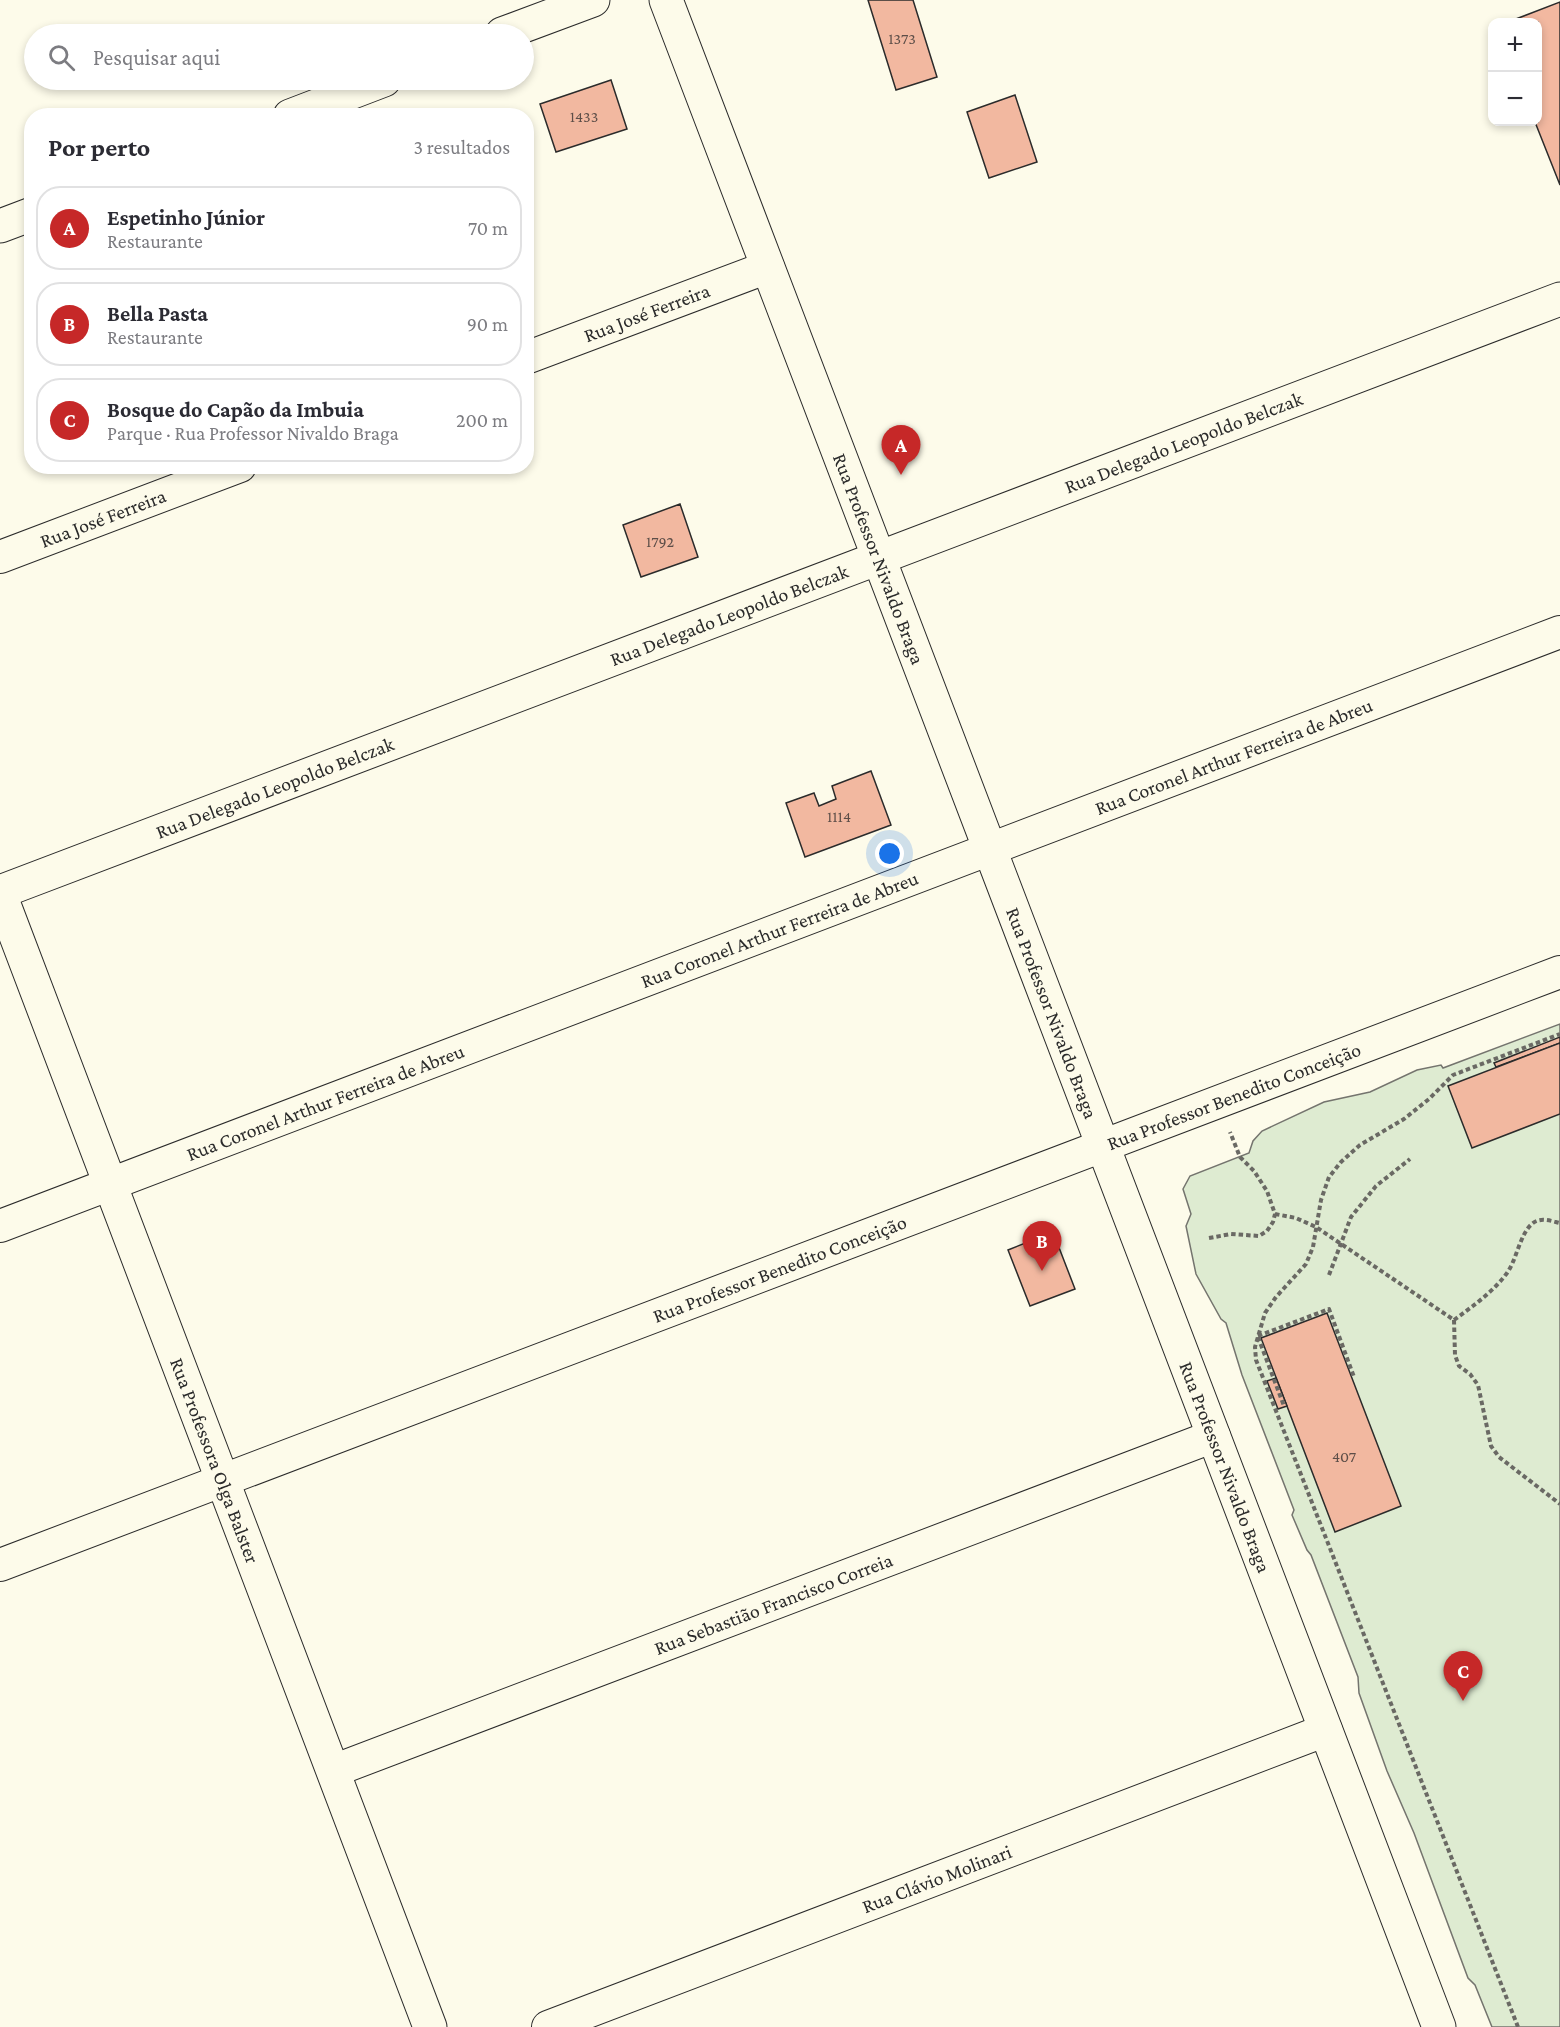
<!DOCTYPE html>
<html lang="pt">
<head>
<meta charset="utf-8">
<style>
  body { margin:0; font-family:"Crimson Pro",serif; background:#f7f7f7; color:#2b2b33 }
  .controls { position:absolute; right:18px; top:18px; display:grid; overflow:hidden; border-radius:12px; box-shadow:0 3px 9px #0003 }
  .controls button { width:54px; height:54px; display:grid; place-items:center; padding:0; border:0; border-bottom:2px solid #e1e1e2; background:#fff; color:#2b2b33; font:30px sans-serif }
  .you { position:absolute; left:890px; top:854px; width:21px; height:21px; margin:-15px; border:4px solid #fff; border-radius:50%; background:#1a73e8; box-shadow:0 0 0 9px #1a73e833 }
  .badge { display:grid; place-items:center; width:39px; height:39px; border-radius:50%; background:#c62828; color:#fff; font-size:20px; font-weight:700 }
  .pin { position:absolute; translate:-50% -50px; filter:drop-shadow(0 2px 3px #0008) }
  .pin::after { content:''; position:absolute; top:32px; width:21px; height:18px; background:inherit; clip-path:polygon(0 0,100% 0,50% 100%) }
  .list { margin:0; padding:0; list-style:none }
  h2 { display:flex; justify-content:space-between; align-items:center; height:78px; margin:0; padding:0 24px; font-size:26px }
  h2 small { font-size:20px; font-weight:400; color:#7c7c81 }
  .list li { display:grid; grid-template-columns:39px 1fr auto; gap:18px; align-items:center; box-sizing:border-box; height:84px; margin:0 12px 12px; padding:0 12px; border:2px solid #e1e1e2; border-radius:24px }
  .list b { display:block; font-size:22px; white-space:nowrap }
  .list p { margin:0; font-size:20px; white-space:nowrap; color:#7c7c81 }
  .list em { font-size:20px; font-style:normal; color:#7c7c81 }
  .icon { flex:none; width:33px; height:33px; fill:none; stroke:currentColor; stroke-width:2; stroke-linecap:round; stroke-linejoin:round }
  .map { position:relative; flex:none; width:1560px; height:2027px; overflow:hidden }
  .search { position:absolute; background:#fff; box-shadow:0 3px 9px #0003; left:24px; top:24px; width:510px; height:66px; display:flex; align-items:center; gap:15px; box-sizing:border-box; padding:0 21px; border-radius:33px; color:#7c7c81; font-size:22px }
  .panel { position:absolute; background:#fff; box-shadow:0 3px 9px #0003; left:24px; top:108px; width:510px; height:366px; border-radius:24px }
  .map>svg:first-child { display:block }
  .green { fill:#deebd1; stroke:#74746e; stroke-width:1.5 }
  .building { fill:#f2b8a0; stroke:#2b2b2b; stroke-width:1.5 }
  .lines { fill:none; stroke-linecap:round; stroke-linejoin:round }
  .street-casing { stroke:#2b2b2b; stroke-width:34 }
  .secondary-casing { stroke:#2b2b2b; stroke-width:35 }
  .path { stroke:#6a6964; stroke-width:4; stroke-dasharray:4.5 3; stroke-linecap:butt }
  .street { stroke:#fdfbea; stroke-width:32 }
  .secondary { stroke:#fdfbea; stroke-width:33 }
  .labels { text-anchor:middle; stroke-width:4.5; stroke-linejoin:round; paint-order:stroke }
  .number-label { font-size:16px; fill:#5d4e48 }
  .street-label { font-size:20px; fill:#2b2b2b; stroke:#fdfbea }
</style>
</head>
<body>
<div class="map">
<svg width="1560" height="2027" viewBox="0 0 1560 2027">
  <rect width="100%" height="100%" fill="#fdfbea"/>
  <!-- green -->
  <path class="green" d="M1560,1024V2027H1492L1475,1985L1468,1978L1414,1833L1387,1771L1359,1693L1358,1677L1311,1555L1307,1550L1292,1515L1294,1510L1242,1375L1226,1323L1221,1319L1196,1274L1186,1226L1191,1214L1183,1189L1190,1176L1249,1153L1253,1141L1262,1131L1324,1102L1370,1092L1417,1070L1441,1065L1443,1068Z"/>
  <!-- building -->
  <g class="building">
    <path d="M868,0H913L937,77L896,90Z"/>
    <path d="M1560,2V185L1535,122H1538V22H1508Z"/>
    <path d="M611,80L627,129L556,152L540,104Z"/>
    <path d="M1015,95L1037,162L989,178L967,112Z"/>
    <path d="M680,504L698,557L641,577L623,525Z"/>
    <path d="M871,771L891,825L805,857L786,803L814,793L819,806L836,799L832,786Z"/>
    <path d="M1560,1037V1043L1496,1067L1494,1063Z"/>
    <path d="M1560,1043V1114L1472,1148L1448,1086Z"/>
    <path d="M1053,1232L1075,1289L1030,1306L1008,1250Z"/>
    <path d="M1327,1313L1401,1506L1335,1532L1261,1338Z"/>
    <path d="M1276,1378L1287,1406L1278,1409L1267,1381Z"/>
  </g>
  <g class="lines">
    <!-- street casing -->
    <g class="street-casing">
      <g id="street">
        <path id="s1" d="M526,358L768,267"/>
        <path id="s2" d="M0,557L240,466"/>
        <path id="s3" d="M0,1226L1560,632"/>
        <path id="s4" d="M0,1565L1560,972"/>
        <path id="s5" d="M333,1771L1214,1436"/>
        <path id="s6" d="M548,2027L1326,1730"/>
      </g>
    </g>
    <!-- secondary casing -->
    <g class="secondary-casing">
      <g id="secondary">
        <path id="s7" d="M666,0L1439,2027"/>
        <path d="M502,34L593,0"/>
        <path d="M290,116L384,80"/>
        <path d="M0,226L32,214"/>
        <path id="s8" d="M0,892L1560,299"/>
        <path id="s9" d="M0,894L430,2027"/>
      </g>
    </g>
    <!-- path -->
    <g class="path">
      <path d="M1275,1214L1296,1218L1316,1227L1454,1320"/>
      <path d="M1209,1238L1231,1234L1259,1236L1267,1231L1273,1222L1275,1214L1267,1191L1254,1171L1240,1157L1230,1132"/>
      <path d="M1329,1275L1351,1217L1376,1186L1410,1159"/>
      <path d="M1454,1320L1455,1355L1459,1366L1470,1374L1478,1385L1491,1446L1499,1457L1560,1504"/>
      <path d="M1454,1320C1473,1306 1493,1292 1507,1273C1517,1259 1520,1233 1533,1223C1541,1217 1551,1221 1560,1223"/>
      <path d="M1258,1336L1329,1309L1354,1377"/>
      <path d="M1258,1337L1284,1406"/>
      <path d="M1518,2027L1256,1360L1255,1347L1265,1313L1276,1297L1306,1264L1313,1247L1321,1200L1329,1177L1341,1162L1360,1145L1404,1119L1429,1099L1453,1075L1560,1034"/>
    </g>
    <!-- street -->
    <use href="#street" class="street"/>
    <!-- secondary -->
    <use href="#secondary" class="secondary"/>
  </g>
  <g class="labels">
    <!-- number labels -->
    <g class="number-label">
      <text x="902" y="44">1373</text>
      <text x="584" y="122">1433</text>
      <text x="660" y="547">1792</text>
      <text x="839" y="822">1114</text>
      <text x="1344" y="1462">407</text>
    </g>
    <!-- street labels -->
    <g class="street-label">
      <text dy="7" stroke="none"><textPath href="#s1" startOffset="129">Rua José Ferreira</textPath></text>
      <text dy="7" stroke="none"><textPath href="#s8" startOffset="1266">Rua Delegado Leopoldo Belczak</textPath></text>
      <text dy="7" stroke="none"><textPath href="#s2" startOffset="110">Rua José Ferreira</textPath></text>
      <text dy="7" stroke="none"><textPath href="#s7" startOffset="598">Rua Professor Nivaldo Braga</textPath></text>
      <text dy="7" stroke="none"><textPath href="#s8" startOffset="780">Rua Delegado Leopoldo Belczak</textPath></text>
      <text dy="7" stroke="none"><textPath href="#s3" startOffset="1320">Rua Coronel Arthur Ferreira de Abreu</textPath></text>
      <text dy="7" stroke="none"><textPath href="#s8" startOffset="294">Rua Delegado Leopoldo Belczak</textPath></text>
      <text dy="7" stroke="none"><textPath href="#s3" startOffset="834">Rua Coronel Arthur Ferreira de Abreu</textPath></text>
      <text dy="7" stroke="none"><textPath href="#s7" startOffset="1084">Rua Professor Nivaldo Braga</textPath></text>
      <text dy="7" stroke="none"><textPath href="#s4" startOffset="1320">Rua Professor Benedito Conceição</textPath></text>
      <text dy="7" stroke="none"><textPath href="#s3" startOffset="348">Rua Coronel Arthur Ferreira de Abreu</textPath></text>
      <text dy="7" stroke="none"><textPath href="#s4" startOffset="834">Rua Professor Benedito Conceição</textPath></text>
      <text dy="7" stroke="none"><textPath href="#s9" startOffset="606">Rua Professora Olga Balster</textPath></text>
      <text dy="7" stroke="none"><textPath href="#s7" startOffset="1570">Rua Professor Nivaldo Braga</textPath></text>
      <text dy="7" stroke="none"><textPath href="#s5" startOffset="471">Rua Sebastião Francisco Correia</textPath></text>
      <text dy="7" stroke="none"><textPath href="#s6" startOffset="416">Rua Clávio Molinari</textPath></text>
    </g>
  </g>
</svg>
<div class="controls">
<button>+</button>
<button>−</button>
</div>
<div class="you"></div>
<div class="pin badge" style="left:901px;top:475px">A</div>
<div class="pin badge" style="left:1042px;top:1271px">B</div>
<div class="pin badge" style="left:1463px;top:1701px">C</div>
<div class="search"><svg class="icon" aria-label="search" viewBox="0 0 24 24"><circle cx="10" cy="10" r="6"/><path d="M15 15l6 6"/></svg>Pesquisar aqui</div>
<section class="panel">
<h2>Por perto<small>3 resultados</small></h2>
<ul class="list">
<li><span class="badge">A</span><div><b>Espetinho Júnior</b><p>Restaurante</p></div><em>70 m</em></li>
<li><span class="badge">B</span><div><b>Bella Pasta</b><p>Restaurante</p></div><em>90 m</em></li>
<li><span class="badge">C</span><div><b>Bosque do Capão da Imbuia</b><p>Parque · Rua Professor Nivaldo Braga</p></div><em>200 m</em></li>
</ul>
</section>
</div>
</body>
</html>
